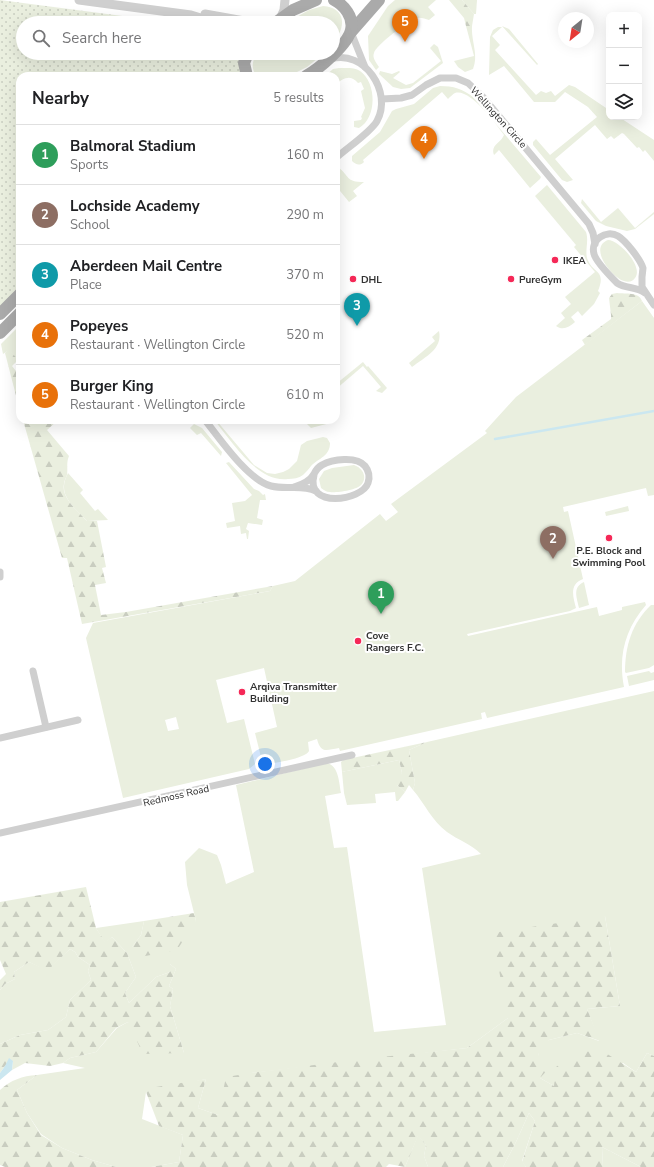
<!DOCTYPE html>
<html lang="en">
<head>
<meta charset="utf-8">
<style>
  body { margin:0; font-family:"Nunito Sans",sans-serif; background:#f2f2f2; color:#202124 }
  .controls { position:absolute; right:12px; top:12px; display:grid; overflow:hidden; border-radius:8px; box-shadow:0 4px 16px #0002 }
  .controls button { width:36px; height:36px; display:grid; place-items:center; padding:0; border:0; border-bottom:1px solid #e0e0e0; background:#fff; color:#202124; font:20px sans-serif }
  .compass { position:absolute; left:558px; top:12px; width:36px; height:36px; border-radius:50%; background:#fff; box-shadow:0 4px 16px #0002; rotate:210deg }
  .you { position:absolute; left:265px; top:764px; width:14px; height:14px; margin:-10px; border:3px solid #fff; border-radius:50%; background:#1a73e8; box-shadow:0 0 0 6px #1a73e833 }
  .badge { display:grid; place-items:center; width:26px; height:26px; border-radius:50%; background:#f52857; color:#fff; font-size:13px; font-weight:700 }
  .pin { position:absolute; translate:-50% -33px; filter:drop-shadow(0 1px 2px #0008) }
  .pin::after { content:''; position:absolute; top:21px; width:14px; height:12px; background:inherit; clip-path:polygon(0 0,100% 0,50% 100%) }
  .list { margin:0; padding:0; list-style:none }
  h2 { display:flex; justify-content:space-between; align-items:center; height:52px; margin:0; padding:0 16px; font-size:17px }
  h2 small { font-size:13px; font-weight:400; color:#757577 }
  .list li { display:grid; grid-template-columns:26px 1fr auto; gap:12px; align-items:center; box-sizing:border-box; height:60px; padding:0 16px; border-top:1px solid #e0e0e0 }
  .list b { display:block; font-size:15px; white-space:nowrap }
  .list p { margin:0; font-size:13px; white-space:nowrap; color:#757577 }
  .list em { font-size:13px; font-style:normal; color:#757577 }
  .icon { flex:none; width:22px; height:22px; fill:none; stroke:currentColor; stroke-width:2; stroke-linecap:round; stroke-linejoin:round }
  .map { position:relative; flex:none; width:654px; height:1167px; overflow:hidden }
  .search { position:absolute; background:#fff; box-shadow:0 4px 16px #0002; left:16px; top:16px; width:324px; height:44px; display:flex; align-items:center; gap:10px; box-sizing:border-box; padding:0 14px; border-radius:22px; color:#757577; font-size:15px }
  .panel { position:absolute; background:#fff; box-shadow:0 4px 16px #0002; left:16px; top:72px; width:324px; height:352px; border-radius:12px }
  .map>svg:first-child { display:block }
  .green { fill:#eaefdf; fill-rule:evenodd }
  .forest { fill:url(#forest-firs) }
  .park { fill:url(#park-dots) }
  .water { fill:#cbe7f0 }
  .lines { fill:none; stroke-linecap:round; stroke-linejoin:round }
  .stream { stroke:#cbe7f0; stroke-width:2.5 }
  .minor { stroke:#cfcfcf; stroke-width:7 }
  .tertiary { stroke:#cfcfcf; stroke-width:9 }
  .primary { stroke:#aaa; stroke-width:12 }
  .poi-dot { fill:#f52857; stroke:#fff; stroke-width:1.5 }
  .labels { text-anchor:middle; stroke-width:4; stroke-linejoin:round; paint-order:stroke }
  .street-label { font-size:10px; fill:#323232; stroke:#fff }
  .poi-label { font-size:10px; font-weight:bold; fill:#323232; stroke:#fff; text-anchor:start }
</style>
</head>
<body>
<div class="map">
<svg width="654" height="1167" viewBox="0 0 654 1167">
  <defs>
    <pattern id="forest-firs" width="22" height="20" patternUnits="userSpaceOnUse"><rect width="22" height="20" fill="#eaefdf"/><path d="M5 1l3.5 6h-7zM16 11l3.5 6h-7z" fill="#c9cdc0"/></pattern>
    <pattern id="park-dots" width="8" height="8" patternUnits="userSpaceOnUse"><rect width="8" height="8" fill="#eaefdf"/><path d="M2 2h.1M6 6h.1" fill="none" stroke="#c9cdc0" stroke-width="1.8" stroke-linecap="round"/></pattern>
  </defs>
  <rect width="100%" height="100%" fill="#fff"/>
  <!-- green -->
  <g class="green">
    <path d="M395,0H436L428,7L435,15L429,20C425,19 421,17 417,18C410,19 375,46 374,53C372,58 376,62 379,67L376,70L369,60L368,36L388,6Z"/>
    <path d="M462,0H477L476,14H474Z"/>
    <path d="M323,6C347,8 346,28 333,43V23H286L309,10Z"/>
    <path d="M466,26H472C471,41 479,55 473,69L465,72L458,67L454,61L474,56Z"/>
    <path d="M502,26L509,29L538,64L537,65Z"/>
    <path d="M498,27H502L492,36L500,45L495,50L536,95L541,91L546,93L551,91L555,96L569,85L575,87L609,110V117H619L654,140V161L645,150L643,152L639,147L637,148L624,134L622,133L614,139L611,136L607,139L595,125L555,159L573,180L567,182L562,180L533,145V142L536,139L550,155L597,117L588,107L565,92L555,102H534L504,66L489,75L490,37L493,30Z"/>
    <path d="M434,44L438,47L443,63L410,88L401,89L393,87L379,74L380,71L392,74L399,71L400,72L393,78L406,85L413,83L441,61L430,48Z"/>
    <path d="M257,53H324L307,67L289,76H256C251,68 252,61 257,53Z"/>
    <path d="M339,68C345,68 355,67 360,71C377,83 377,118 359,128L354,127V121L361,120L362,118L361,117L365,108L361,91L364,89L361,82L358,83C350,74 344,78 336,84V76H325L333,69Z"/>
    <path d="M440,86C453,86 463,89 473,97L541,177L540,179L530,188L499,150L494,155C490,145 501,143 504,135C496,124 470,88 455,93C453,94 450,97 448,99L442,92L363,160L364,162C360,166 356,165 352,161V156L380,132L392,111L396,109L414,104L433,88Z"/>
    <path d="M338,167C350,176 345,182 364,182L353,191L357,196L349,202L336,186V169Z"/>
    <path d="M547,185L586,232C589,241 585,249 587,258C592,274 607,269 598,291L600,293L594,304L582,316L578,311L571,317L575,322C569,327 563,331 556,326L565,318L561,313L571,304L565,297L595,272L574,247L576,245L535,196Z"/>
    <path d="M582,199L601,222L618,208L635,228L654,212V214L635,229L627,231L606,226L596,221L581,203Z"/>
    <path d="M608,240C619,240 644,267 635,278C633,281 629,283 624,281C614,279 587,248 608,240Z"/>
    <path d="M642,301L654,318V495L648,496L646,488L563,507L564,512L568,511L583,579C569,584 573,597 576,608L570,611L467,634L468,636L597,607L599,616L622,610V607L645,602L646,605C625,629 618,656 624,687L487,718L485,712L481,713L482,719L340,751L339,748C326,750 321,754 317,739L308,742L309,751C305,759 273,763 263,765L255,733L277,727L264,668L216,680L227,723L244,719L255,764L249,769L123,798L86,638L93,623L270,591L273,586L295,581L380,514L386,521L398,512L391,504L487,433L485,431L516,397ZM176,717L179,729L168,731L165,720Z"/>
    <path d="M20,325V359L18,360L9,350L3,354L1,344Z"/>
    <path d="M439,331C443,349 425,357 412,367L409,363L435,341L432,337Z"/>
    <path d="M363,362L367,367L368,366L387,388L382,393L376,391L381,387L363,366L336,389V384Z"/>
    <path d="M214,420H216L254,465L267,473L275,474L283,472L289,469L297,461L301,445L307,441L323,437L327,438L330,443C330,456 319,458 311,466C309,469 306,472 303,475C299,478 293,479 288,479C257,483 232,441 214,420Z"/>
    <path d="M303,420H332L334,422L311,428Z"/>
    <path d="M194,424L202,428L222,452L221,456L201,433L197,435L190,428Z"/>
    <path d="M229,462L254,489L259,491L263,495L265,494L266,500H260L257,518L263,520L262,525L248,523L246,529L249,531L248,539H247L246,533L241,534L240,526L227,528L226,523L235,521L232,503L245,501L252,495L226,463Z"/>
    <path d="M354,465C363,468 368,478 361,485C357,490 336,493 330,492C326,492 324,490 321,488L319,479L324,471L332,468Z"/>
    <path d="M68,473L83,490L80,493L95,511L98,509L108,520L87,521C79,512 63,500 64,486C64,482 66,477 68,473Z"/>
    <path d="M628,506L629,511L606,516L605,512Z"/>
    <path d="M584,582L589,605L579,608C577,598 572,587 584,582Z"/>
    <path d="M651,605H654V665L649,668L626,673L625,672C625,646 632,623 651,605Z"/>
    <path d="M649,671L651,673L654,672V680L629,686L627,676Z"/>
    <path d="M654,691V1056L647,1053L636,1072L623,1063L554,1086L540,1078L539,1056L537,1049L549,1040L577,1033L599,1041L587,1009L620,1006L605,916L508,1018L467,1048L251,1073L218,1115L198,1108L206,1079L146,1092L142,1119L183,1135L179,1162L151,1167H116L92,1160L62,1148L41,1134L27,1113L17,1090L37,1075L85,1068L63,1063L70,1058L96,1052L117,1028L128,1022L184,1053L170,1006L173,989L169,986L176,969L170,964V972L156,977L129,1003L125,993L136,977L127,953L112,937L105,943L96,928L144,921L141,935L132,947L196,921L187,885L185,862L199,848L217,855L221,865L226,884L254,872L236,785L327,763C339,766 339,783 341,793L325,796L334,848L347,847L374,1032L446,1025L422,868L481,854C471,844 458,840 447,832C432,821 425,804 413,790L415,783L409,750L427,742Z"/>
    <path d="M399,760L402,773L397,785L405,792L398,801H396L395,792L375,794L376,803L347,805L344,793L342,772Z"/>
    <path d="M70,949L75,952L78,957L90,965L88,971L91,980L70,1000L66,1017L48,1030L20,1035L0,1044V990L5,984L15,979L14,972L29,962L47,970Z"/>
    <path d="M529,1113L535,1121L522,1161L526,1167H503L516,1142Z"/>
    <path d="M418,1135L426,1145L424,1156L428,1167H405Z"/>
    <path d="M602,1147L641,1167H603Z"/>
  </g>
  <!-- forest -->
  <g class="forest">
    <path d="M449,0H462L474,14L472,26H466L464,18Z"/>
    <path d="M617,293C626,294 639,292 642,301L585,345L582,340L611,319V315L609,298L612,294Z"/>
    <path d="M9,349L18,360L12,366L20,376V411L5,353Z"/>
    <path d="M23,420H58L47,430L69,456C66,463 68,468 67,475C66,478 64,481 64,484C61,498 79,512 87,521H97L106,567L102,568L106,583L95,585L101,615L126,612L273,586L270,591L82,624L67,558H62Z"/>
    <path d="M427,742L409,750L415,783L413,790L409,785L405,792L397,785L396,781L402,773L399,760L342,772L341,762L343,760Z"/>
    <path d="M86,887L96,928L105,942L112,937L127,953L136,977L125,993L129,1003L156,977L170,972V964L176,969L169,986L173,989L170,1006L184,1053L143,1054L128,1022L116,1028L96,1052L70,1058L63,1063L50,1066L25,1063L12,1070L13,1061L5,1066L0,1073V1044L20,1035L48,1030L66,1017L70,1000L91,980L88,971L90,965L78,957L75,952L70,949L47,971L29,962L14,972L15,979L5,984L0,990V980L6,974L0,960V902Z"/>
    <path d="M194,913L196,921L177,950L140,957L132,947L141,935L144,921Z"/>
    <path d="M605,916L620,1006L587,1009L600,1041L577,1033L549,1040L545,1048L538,1049L539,1056L552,1065L540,1078L554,1086L556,1067L578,1051L604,1052L636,1072L647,1053L654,1056V1167H641L602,1147L603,1167H526L522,1162L535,1121L529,1113L516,1142L503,1167H428L424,1156L426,1145L418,1136L405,1167L389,1164L386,1167H151L179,1162L183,1135L159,1126L146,1092L156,1087L206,1079L198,1108L218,1115L226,1077L251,1073L362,1059L467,1048L508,1018L492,933Z"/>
    <path d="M37,1075L17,1090L27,1113L41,1135L62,1148L92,1160L116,1167H5L0,1165V1090C11,1080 22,1076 37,1075Z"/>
  </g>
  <!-- park -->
  <path class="park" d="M0,0L176,23H23V53H245V60L240,76H20V294L0,314Z"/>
  <!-- water -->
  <path class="water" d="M9,1058L13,1061L12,1070L0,1080V1073L5,1066Z"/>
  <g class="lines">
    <!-- stream -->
    <path class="stream" d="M495,439L654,411"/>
    <!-- minor -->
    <g class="minor">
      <path d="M351,32L365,67"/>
      <path d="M331,59C364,49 393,92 377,121C371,132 347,148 336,158"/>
      <path d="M382,99L401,98L412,95L426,85L440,78H456L468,83L483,97L589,224L593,233L595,244"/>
      <path d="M645,293C636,286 626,289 617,283C611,277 596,262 594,254C590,240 606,229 618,236C626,241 640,259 643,268L642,277V287L654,305"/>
      <path d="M205,420C220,439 248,480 271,486C287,490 301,484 316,491"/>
      <path d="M294,487C301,485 310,481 314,474C316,470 318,467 322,465C332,459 357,456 365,466C369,471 370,477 368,483C362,501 305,509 314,475"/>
      <path d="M0,572V577"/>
      <path d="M33,671L46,727"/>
      <path d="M0,738L78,720"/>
      <path d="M0,833L352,755"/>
    </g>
    <!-- tertiary -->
    <g class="tertiary">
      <path d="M79,0L191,15L217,23"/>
      <path d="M205,14L256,23"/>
      <path d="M280,19L284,10L285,0"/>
    </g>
    <!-- primary -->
    <g class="primary">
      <path d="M275,23L293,10L316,0"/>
      <path d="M351,32L379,0"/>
      <path d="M247,76L244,63L248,53"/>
      <path d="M306,76C319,69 348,44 351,30C354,17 344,5 334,0"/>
      <path d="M0,314L20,294"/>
      <path d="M0,333L20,313"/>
    </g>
  </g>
  <!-- markers -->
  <g class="poi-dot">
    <circle cx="555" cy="260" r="4"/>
    <circle cx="353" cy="279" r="4"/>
    <circle cx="511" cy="279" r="4"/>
    <circle cx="609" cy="538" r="4"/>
    <circle cx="358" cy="641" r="4"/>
    <circle cx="242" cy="692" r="4"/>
  </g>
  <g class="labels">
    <!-- street labels -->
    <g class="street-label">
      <text transform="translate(499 117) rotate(48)" y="4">Wellington Circle</text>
      <text transform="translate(176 795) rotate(-13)" y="4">Redmoss Road</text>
    </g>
    <!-- poi labels -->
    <g class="poi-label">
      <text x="563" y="264">IKEA</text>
      <text x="361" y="283">DHL</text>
      <text x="519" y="283">PureGym</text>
      <text x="609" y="554" text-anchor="middle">P.E. Block and<tspan x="609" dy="12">Swimming Pool</tspan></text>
      <text x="366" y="639">Cove<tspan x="366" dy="12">Rangers F.C.</tspan></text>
      <text x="250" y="690">Arqiva Transmitter<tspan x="250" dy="12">Building</tspan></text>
    </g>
  </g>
</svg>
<div class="controls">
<button>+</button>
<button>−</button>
<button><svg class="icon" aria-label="layers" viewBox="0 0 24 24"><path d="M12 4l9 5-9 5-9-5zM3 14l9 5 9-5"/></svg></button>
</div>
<svg class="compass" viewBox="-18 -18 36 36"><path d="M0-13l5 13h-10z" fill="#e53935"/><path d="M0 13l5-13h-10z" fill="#757577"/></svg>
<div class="you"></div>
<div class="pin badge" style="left:381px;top:614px;background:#2e9e5b">1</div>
<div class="pin badge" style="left:553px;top:559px;background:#8d6e63">2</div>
<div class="pin badge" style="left:357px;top:326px;background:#0f9aa8">3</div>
<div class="pin badge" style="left:424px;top:159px;background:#e8710a">4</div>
<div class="pin badge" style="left:405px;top:42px;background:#e8710a">5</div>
<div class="search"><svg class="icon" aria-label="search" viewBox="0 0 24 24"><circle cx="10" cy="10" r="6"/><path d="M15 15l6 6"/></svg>Search here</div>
<section class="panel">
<h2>Nearby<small>5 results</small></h2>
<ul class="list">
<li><span class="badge" style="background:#2e9e5b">1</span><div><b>Balmoral Stadium</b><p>Sports</p></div><em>160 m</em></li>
<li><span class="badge" style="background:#8d6e63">2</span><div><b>Lochside Academy</b><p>School</p></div><em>290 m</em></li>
<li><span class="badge" style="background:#0f9aa8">3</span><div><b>Aberdeen Mail Centre</b><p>Place</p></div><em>370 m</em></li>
<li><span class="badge" style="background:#e8710a">4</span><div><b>Popeyes</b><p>Restaurant · Wellington Circle</p></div><em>520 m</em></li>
<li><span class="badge" style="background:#e8710a">5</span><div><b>Burger King</b><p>Restaurant · Wellington Circle</p></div><em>610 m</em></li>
</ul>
</section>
</div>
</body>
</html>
